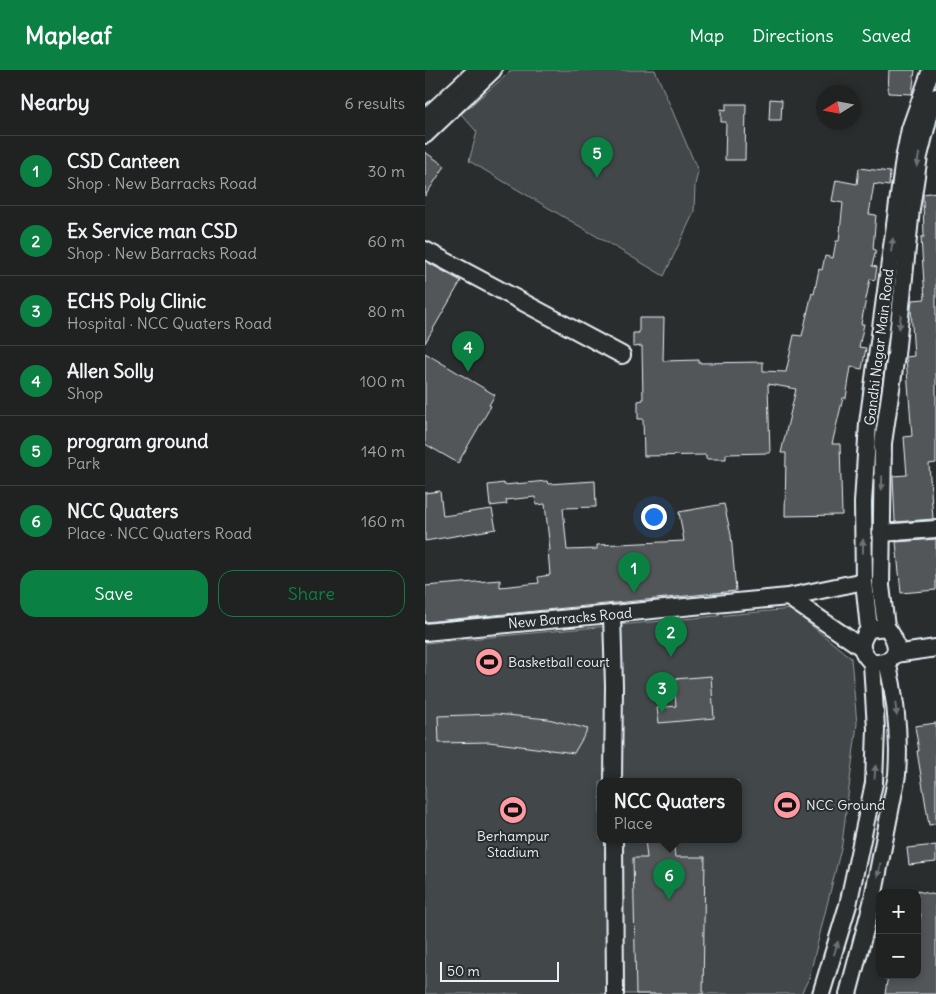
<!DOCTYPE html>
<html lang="en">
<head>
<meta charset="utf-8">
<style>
  body { margin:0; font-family:Delius,sans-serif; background:#2d2f2f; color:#f1f3f6 }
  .controls { position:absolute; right:15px; bottom:15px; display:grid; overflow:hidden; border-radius:10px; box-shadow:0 2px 8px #0003 }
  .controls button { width:45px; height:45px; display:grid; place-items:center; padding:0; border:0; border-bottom:1px solid #3d3f40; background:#202222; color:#f1f3f6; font:25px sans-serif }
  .compass { position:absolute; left:391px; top:15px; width:45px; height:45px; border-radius:50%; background:#202222; box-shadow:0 2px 8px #0003; rotate:259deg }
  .scale { position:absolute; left:15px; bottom:12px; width:119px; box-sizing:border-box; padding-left:5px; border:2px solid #e8f1f8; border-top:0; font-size:14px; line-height:18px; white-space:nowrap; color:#e8f1f8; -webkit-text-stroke:4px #2a2d2e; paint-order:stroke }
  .you { position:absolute; left:228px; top:446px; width:18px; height:18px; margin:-12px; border:4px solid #fff; border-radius:50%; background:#1a73e8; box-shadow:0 0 0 8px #1a73e833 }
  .badge { display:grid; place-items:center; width:32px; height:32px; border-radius:50%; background:#0b8043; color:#fff; font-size:16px; font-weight:700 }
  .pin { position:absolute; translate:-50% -41px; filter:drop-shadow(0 1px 2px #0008) }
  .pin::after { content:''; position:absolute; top:26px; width:18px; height:15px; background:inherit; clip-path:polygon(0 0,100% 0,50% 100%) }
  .popup { position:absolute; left:172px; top:708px; width:145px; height:65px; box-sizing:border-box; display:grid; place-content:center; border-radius:10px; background:#202222; filter:drop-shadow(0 1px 4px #0005); font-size:16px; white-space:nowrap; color:#a2a4a5 }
  .popup b { font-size:19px; color:#f1f3f6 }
  .popup::after { content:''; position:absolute; left:50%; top:100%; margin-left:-10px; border:10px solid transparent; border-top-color:#202222 }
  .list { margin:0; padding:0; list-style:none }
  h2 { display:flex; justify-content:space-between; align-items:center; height:65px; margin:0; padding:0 20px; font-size:21px }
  h2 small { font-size:16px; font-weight:400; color:#a2a4a5 }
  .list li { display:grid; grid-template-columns:32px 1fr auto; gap:15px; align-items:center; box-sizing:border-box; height:70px; padding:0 20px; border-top:1px solid #3d3f40 }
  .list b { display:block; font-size:19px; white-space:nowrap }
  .list p { margin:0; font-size:16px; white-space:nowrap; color:#a2a4a5 }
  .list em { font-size:16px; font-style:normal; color:#a2a4a5 }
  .actions { display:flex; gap:10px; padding:15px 20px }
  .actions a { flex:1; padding:11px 0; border:1px solid #0b8043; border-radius:15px; text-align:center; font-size:18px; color:#0b8043 }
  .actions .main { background:#0b8043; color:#fff }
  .map { position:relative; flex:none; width:511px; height:924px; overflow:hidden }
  header { display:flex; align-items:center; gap:30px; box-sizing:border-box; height:70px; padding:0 25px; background:#0b8043; color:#fff }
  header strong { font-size:24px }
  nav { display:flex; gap:28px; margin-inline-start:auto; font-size:18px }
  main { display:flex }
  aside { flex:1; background:#202222 }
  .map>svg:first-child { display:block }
  .green { fill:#424648; stroke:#959ca0; fill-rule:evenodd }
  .building { fill:#535759; stroke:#e8f1f8 }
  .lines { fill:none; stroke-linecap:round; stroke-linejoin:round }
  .minor-casing { stroke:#e8f1f8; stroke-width:20 }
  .minor { stroke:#2a2d2e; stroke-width:16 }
  .oneway { fill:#6c7275 }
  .labels { text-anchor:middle; stroke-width:4; stroke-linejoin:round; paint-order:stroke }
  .street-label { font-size:14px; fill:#e8f1f8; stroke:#2a2d2e }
  .poi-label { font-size:14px; fill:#e8f1f8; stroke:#2a2d2e; text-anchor:start }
</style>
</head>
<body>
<header>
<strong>Mapleaf</strong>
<nav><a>Map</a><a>Directions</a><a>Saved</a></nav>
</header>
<main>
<aside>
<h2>Nearby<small>6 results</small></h2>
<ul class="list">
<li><span class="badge">1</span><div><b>CSD Canteen</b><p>Shop · New Barracks Road</p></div><em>30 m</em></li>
<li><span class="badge">2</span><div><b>Ex Service man CSD</b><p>Shop · New Barracks Road</p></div><em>60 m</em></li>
<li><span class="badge">3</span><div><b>ECHS Poly Clinic</b><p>Hospital · NCC Quaters Road</p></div><em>80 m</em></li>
<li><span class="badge">4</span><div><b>Allen Solly</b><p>Shop</p></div><em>100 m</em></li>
<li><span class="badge">5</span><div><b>program ground</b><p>Park</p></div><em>140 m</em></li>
<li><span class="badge">6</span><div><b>NCC Quaters</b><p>Place · NCC Quaters Road</p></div><em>160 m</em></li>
</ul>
<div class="actions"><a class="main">Save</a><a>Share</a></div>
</aside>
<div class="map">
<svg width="511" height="924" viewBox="0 0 511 924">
  <rect width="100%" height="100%" fill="#2a2d2e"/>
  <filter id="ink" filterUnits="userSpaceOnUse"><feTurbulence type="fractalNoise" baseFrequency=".02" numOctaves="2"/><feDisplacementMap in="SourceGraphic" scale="10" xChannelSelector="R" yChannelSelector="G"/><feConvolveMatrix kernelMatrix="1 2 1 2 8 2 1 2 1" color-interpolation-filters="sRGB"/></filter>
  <g filter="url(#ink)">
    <!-- green -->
    <g class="green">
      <path d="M87,0H230L273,101L270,115L269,142L239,206L44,91L52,62L36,44Z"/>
      <path d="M366,539L426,588L432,654L417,774L384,908L376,924H0V573ZM175,711H313V769H175Z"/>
    </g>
    <!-- building -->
    <g class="building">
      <path d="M464,0H490L487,24L463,23Z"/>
      <path d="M345,29L357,30L356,50H344Z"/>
      <path d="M301,34H321L320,90H300L301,52H296V39L301,40Z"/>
      <path d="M0,82L20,96L0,126Z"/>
      <path d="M434,98L465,102L464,116L449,114L444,144L451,145L448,179L451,180L447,196L452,197L450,210L445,209L436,254H439L434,277L441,278L437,299L426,297L421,328H418L407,374H415L417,445L360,446L361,383H356L371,319L343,314L345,383L301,384V389H281V385L219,386L218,349H213V331L218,330L217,276L208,277V263H214V248H239L238,291L274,290V293L338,292V301L361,302L369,265L377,266L387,223L389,224L394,199L397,200L400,186L408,188L411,171H414L418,133L407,131L411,110L432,114Z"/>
      <path d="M511,122V393L504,394L508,449L470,452L468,406L482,405L479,367L487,366L481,287L489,286L486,239L487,230L500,229L496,167H499L498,129V124Z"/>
      <path d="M0,191L36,211L0,273Z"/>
      <path d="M0,283L70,325L64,335L66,336L33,393L0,374Z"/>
      <path d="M122,411L123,414L170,411L171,437L138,438L142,480L172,479V475L259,471L254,442L299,434L306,465L311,521L0,552V516L75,510V517L114,513L113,507L125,505L123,480H125L120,434L111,435L110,427L81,430L82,434L65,436L63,415L79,413V415Z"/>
      <path d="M15,421L18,446L67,439L71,459L0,471V423Z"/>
      <path d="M511,469V520L476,523L471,472Z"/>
      <path d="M286,606L289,648L234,653L232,638L251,636L249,609Z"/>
      <path d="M71,644L123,649L163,659L149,683L64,672L14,673L13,646Z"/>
      <path d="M511,653V754L504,755L492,681H494L490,656Z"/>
      <path d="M220,769H248L250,787H280L278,924H211L208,788H222Z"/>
      <path d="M511,775V792L484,795L482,778Z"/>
      <path d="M492,821L511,825V924H460L463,905H492V864L496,844L492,843Z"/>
    </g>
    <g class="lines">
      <!-- minor casing -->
      <g class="minor-casing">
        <g id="minor">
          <path d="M0,48L52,0"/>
          <path d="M0,65L68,0"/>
          <path d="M0,180L197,285"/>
          <path d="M456,463L511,459"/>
          <path d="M363,527L436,577"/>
          <path d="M187,544L189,616L188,711"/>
          <path d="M461,557L456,516L458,373L471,285L486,139L494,86L505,42L511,27"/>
          <path d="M461,557C469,566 477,582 464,590C459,593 452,593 447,593C435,581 433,574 444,559Z"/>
          <path d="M444,559L439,511L438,433L443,353L479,89L485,59L506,0"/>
          <path d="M0,562L363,527L439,511"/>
          <path d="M470,584L511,578"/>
          <path d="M189,769L190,924"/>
          <path d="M396,924L423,835L449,713L451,659L447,593"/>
          <path d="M423,924L447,833L472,705C475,666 471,629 462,591"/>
        </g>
      </g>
      <!-- minor -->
      <use href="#minor" class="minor"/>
    </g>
    <!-- one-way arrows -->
    <defs><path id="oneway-solid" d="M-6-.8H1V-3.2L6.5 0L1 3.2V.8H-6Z" transform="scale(1.25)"/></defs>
    <g class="oneway">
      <use href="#oneway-solid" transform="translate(493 90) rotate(100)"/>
      <use href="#oneway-solid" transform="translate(467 175) rotate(-82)"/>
      <use href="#oneway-solid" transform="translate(475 252) rotate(96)"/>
      <use href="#oneway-solid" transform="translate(457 413) rotate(91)"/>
      <use href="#oneway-solid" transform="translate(438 476) rotate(-90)"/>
      <use href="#oneway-solid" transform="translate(471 639) rotate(83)"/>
      <use href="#oneway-solid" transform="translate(450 702) rotate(-86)"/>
      <use href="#oneway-solid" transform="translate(454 800) rotate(102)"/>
      <use href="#oneway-solid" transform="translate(411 878) rotate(-73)"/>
    </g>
  </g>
  <!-- icons -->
  <defs>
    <g id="stadium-disc" transform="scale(1.4375)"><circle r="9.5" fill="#ff9aa2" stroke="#2a2d2e"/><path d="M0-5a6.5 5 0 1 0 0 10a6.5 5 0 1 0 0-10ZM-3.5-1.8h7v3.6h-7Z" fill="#111"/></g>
  </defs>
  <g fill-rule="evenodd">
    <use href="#stadium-disc" x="64" y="592"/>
    <use href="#stadium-disc" x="362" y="735"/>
    <use href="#stadium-disc" x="88" y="740"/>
  </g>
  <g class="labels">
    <!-- street labels -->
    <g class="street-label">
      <text transform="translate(454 277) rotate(-83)" y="5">Gandhi Nagar Main Road</text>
      <text transform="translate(145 548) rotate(-5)" y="5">New Barracks Road</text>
    </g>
    <!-- poi labels -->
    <g class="poi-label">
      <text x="83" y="597">Basketball court</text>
      <text x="381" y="740">NCC Ground</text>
      <text x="88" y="771" text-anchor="middle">Berhampur<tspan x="88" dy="16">Stadium</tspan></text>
    </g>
  </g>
</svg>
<div class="controls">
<button>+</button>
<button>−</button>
</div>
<svg class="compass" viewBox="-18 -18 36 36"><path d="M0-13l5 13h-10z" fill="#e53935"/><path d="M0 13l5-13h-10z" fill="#a2a4a5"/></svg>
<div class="scale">50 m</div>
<div class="you"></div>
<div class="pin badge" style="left:209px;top:523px">1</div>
<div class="pin badge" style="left:246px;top:587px">2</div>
<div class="pin badge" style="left:237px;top:643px">3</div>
<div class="pin badge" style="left:43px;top:302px">4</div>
<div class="pin badge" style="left:172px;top:108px">5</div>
<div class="pin badge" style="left:244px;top:830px">6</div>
<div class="popup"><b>NCC Quaters</b>Place</div>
</div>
</main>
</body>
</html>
